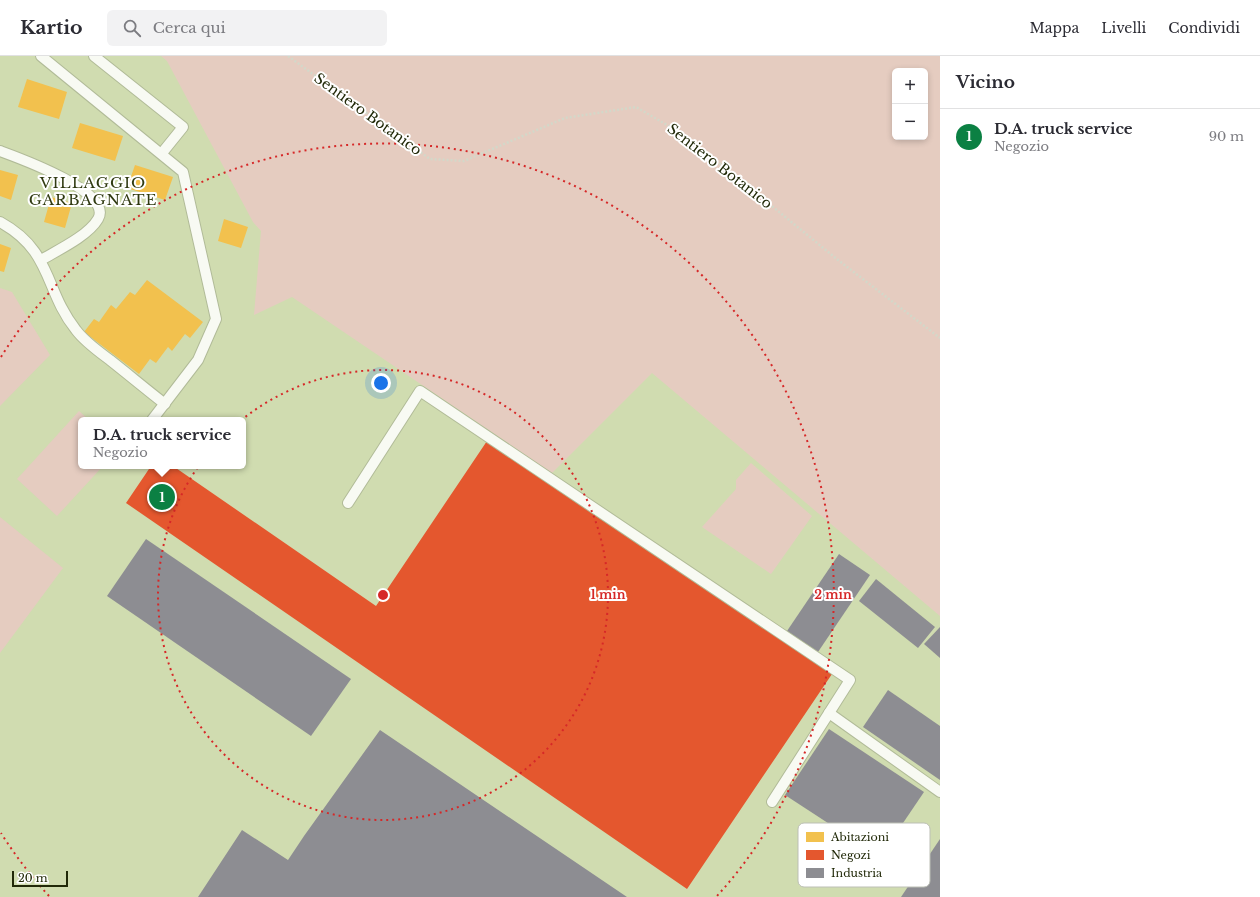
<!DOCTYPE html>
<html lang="it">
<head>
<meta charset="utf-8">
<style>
  body { margin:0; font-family:"Libre Baskerville",serif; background:#f2f2f3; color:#2b2b33 }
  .controls { position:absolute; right:12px; top:12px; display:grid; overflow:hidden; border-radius:6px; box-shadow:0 2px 6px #0003 }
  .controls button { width:36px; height:36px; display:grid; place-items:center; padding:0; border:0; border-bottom:1px solid #e1e1e2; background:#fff; color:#2b2b33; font:20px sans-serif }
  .scale { position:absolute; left:12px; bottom:10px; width:56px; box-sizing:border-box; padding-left:4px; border:2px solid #212908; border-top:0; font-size:11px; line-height:14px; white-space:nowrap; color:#212908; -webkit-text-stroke:3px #fff; paint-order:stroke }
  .you { position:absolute; left:381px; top:327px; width:14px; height:14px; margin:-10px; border:3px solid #fff; border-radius:50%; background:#1a73e8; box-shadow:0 0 0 6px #1a73e833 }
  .badge { display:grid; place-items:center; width:26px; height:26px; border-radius:50%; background:#0b8043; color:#fff; font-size:13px; font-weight:700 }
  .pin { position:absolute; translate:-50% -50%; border:2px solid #fff; box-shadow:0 1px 4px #0006 }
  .popup { position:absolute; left:78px; top:361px; width:168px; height:52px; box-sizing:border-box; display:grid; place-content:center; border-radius:6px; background:#fff; filter:drop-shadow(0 1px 3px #0005); font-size:13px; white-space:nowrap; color:#7c7c81 }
  .popup b { font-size:15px; color:#2b2b33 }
  .popup::after { content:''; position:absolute; left:50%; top:100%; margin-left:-8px; border:8px solid transparent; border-top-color:#fff }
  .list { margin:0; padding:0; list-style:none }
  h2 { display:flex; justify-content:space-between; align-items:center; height:52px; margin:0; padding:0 16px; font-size:17px }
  h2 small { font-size:13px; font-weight:400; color:#7c7c81 }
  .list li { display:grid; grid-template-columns:26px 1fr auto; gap:12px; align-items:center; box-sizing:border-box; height:56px; padding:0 16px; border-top:1px solid #e1e1e2 }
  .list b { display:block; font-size:15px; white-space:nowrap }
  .list p { margin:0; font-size:13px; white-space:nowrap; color:#7c7c81 }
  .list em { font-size:13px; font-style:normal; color:#7c7c81 }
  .icon { flex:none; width:22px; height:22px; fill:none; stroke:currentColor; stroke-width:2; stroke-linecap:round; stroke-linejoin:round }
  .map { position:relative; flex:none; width:940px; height:841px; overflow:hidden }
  header { display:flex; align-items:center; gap:24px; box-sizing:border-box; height:56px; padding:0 20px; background:#fff; border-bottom:1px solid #e1e1e2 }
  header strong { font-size:19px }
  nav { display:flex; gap:22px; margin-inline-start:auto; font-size:14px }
  .search { width:280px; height:36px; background:#f2f2f3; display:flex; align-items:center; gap:10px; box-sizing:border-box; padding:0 14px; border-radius:6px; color:#7c7c81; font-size:15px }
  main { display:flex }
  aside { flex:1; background:#fff }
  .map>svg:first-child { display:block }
  .green { fill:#e5ccc0; fill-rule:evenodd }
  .homes { fill:#f2c14e }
  .shops { fill:#e4572e }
  .industry { fill:#8d8d92 }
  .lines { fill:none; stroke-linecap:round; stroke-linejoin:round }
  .lane-casing { stroke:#b1bb98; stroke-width:12 }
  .path { stroke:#d3d8c9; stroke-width:2.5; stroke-dasharray:2 2; stroke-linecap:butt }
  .lane { stroke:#f8faf3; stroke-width:10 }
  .ring { fill:none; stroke:#d62828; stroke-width:2; stroke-dasharray:2 4 }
  .labels { text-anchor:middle; stroke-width:4; stroke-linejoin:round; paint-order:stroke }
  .street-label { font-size:14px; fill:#212908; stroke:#fff }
  .neighbourhood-label { font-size:15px; letter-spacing:1px; fill:#303a11; stroke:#fff }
  .key { fill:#fff; stroke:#bcbfb5; stroke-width:1 }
  .key-label { font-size:11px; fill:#212908 }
  .centre { fill:#d62828; stroke:#fff; stroke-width:2 }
  .ring-label { font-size:12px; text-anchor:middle; font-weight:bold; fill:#d62828; stroke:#fff; stroke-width:4; stroke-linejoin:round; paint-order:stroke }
</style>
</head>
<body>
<header>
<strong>Kartio</strong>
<div class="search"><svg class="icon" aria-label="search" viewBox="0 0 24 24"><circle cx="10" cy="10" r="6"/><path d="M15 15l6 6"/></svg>Cerca qui</div>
<nav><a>Mappa</a><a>Livelli</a><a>Condividi</a></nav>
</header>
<main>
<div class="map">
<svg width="940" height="841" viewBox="0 0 940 841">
  <rect width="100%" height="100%" fill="#d0dcb0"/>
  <!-- green -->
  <g class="green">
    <path d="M161,0H940V560L652,317L552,417L292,241L254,259L261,175L253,166L167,5ZM895,15H925V81H895Z"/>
    <path d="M0,232L12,236L50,299L0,350Z"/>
    <path d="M79,355L89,364H81V410H103L57,460L17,423Z"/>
    <path d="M751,407L812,460L771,518L702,471L736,433V424Z"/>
    <path d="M0,461L63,512L0,597Z"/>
  </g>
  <!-- homes -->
  <g class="homes">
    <path d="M27,23L67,36L59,63L18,51Z"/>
    <path d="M80,67L123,80L115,105L72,92Z"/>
    <path d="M135,109L173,121L165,144L127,132Z"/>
    <path d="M0,114L18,119L11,144L0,140Z"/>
    <path d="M51,141L72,147L65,172L44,166Z"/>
    <path d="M224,163L248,171L241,192L218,185Z"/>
    <path d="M0,188L11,192L4,216L0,215Z"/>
    <path d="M147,224L203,266L190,282L185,278L172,295L168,291L156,307L150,303L139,318L84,276L94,263L99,266L111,249L116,253L130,236L135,239Z"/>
  </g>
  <!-- shops -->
  <path class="shops" d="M487,385L832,618L687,833L126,447L151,410H173L376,550Z"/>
  <!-- industry -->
  <g class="industry">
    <path d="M146,483L351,623L311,680L107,540Z"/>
    <path d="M839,498L870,519L818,596L787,575Z"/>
    <path d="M876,523L935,571L918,592L859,545Z"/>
    <path d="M940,571V602L924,588Z"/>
    <path d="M888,634L940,670V724L863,671Z"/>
    <path d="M829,673L924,736L880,801L785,739Z"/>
    <path d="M380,674L627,841H198L242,774L288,804L304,780Z"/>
    <path d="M940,783V841H901Z"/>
  </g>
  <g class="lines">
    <!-- lane casing -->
    <g class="lane-casing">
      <g id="lane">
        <path d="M41,0L183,116L216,263L198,304L152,364"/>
        <path d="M94,0L183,71L162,97"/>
        <path d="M0,95C19,102 114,136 98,163C88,180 58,194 41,204"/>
        <path d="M0,166C53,195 44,234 76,274C85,286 98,295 110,304C129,319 147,334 165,348"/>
        <path d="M348,447L420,335L850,624L829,657L940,736"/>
        <path d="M772,746L829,657"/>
      </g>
    </g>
    <!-- path -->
    <path class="path" d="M288,0L430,103L464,105L565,62L636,51L686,80L838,204L940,282"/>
    <!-- lane -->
    <use href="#lane" class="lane"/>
  </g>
  <!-- distance rings -->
  <g class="ring">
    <circle cx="383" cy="539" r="225"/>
    <path d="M49 840A450 450 0 0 1 1 777M1 301A450 450 0 1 1 717 840"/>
  </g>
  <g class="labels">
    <!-- street labels -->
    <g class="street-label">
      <text transform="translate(368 58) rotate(36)" y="5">Sentiero Botanico</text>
      <text transform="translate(720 110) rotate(38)" y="5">Sentiero Botanico</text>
    </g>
    <!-- neighbourhood labels -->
    <g class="neighbourhood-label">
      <text x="93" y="132">VILLAGGIO<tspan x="93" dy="17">GARBAGNATE</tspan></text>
    </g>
  </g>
  <!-- legend -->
  <rect x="798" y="767" width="132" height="64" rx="6" class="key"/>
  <rect x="806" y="776" width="18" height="10" fill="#f2c14e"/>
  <rect x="806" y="794" width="18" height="10" fill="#e4572e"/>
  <rect x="806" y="812" width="18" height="10" fill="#8d8d92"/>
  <g class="key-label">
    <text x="831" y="785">Abitazioni</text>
    <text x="831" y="803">Negozi</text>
    <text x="831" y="821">Industria</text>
  </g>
  <circle cx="383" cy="539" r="6" class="centre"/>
  <g class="ring-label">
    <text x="608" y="543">1 min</text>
    <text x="833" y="543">2 min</text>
  </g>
</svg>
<div class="controls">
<button>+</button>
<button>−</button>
</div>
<div class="scale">20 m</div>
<div class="you"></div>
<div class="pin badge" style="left:162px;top:441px">1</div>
<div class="popup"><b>D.A. truck service</b>Negozio</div>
</div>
<aside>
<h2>Vicino<small></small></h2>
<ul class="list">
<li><span class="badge">1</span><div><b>D.A. truck service</b><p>Negozio</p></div><em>90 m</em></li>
</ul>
</aside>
</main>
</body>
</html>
